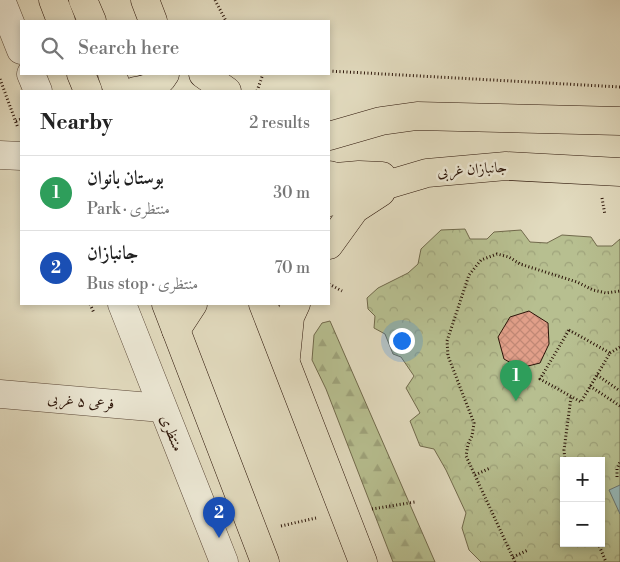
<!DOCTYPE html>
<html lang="en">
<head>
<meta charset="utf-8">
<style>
  body { margin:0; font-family:"Libre Bodoni",Amiri,serif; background:#f6f6f6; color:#222 }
  .controls { position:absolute; right:15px; bottom:15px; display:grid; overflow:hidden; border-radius:0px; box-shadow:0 2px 8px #0003 }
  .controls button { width:45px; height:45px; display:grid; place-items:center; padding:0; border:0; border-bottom:1px solid #e0e0e0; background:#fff; color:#222; font:25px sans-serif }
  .you { position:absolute; left:401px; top:340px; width:18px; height:18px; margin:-12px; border:4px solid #fff; border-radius:50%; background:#1a73e8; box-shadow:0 0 0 8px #1a73e833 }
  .badge { display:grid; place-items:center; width:32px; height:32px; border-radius:50%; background:#7c3aed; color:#fff; font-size:16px; font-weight:700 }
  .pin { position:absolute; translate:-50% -41px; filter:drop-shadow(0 1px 2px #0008) }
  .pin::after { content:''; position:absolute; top:26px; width:18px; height:15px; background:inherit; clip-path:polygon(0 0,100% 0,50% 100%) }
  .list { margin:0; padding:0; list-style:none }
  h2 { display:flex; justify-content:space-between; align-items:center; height:65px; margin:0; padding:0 20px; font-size:21px }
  h2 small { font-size:16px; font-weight:400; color:#767676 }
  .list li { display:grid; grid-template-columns:32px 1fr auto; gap:15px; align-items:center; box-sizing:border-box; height:75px; padding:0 20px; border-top:1px solid #e0e0e0 }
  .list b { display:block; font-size:19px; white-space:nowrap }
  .list p { margin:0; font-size:16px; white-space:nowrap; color:#767676 }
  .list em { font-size:16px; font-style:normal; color:#767676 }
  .icon { flex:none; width:28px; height:28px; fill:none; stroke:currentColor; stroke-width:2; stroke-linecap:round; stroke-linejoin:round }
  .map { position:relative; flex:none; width:620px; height:562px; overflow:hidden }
  .search { position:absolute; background:#fff; box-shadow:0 2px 8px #0003; left:20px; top:20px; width:310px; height:55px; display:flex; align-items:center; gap:12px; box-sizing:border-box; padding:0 18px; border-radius:0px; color:#767676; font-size:19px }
  .panel { position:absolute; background:#fff; box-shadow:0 2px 8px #0003; left:20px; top:90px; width:310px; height:215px; border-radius:0px }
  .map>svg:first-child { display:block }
  .forest { fill:url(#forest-firs); stroke:#716a4c }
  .park { fill:url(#park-crowns); stroke:#716a4c; fill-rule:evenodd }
  .water { fill:#96b9b9; stroke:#6b7772 }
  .building { fill:url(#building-cross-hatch); stroke:#2b1408 }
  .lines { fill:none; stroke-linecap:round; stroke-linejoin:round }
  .minor-casing { stroke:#594636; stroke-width:29 }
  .major-casing { stroke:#2b1408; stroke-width:29 }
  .path { stroke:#2b1408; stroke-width:3; stroke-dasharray:1 2.5; stroke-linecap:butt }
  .minor { stroke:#ece8d5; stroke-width:28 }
  .major { stroke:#e2dbbf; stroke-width:28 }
  .labels { text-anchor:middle; stroke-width:5; stroke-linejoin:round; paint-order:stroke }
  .street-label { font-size:15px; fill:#2b1408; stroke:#ece8d5 }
</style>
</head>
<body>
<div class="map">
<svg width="620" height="562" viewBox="0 0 620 562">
  <defs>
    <pattern id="forest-firs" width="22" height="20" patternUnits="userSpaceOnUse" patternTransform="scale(1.25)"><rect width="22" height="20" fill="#b7bf90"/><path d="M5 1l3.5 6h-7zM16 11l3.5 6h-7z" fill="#9ea37b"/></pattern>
    <pattern id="park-crowns" width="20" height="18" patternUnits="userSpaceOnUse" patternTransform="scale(1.25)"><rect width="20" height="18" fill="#b7bf90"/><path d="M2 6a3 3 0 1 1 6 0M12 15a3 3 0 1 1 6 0" fill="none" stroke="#9ea37b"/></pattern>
    <pattern id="building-cross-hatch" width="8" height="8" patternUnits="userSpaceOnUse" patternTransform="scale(1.25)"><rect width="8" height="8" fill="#e19f89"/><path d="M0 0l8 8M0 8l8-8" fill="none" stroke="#c18875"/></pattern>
  </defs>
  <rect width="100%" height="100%" fill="#e2dbbf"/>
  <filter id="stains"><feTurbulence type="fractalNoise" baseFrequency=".004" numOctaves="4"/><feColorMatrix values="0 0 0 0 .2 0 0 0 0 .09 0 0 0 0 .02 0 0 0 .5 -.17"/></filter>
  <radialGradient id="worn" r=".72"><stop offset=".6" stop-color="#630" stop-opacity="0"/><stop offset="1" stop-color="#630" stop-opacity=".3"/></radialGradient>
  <!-- forest -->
  <path class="forest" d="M330,321L435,562H393L326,389L312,360L314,335L322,323Z"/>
  <!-- park -->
  <path class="park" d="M465,229L470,239H487L494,232L521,230L530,242L547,243L562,235L591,237L597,246H612L620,239V562H481L469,550L462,528L466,513L446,470L434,449L420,446L410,421L420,413L406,388L414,376L401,357L393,354L385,334L374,328L375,316L368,309L367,298L378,288L408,273L418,264L421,249L441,230ZM564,461H601V543H564Z"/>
  <!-- water -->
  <path class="water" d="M620,485V514L609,490Z"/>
  <!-- building -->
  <path class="building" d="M529,311L548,323L549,344L540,363L520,368L504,359L498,337L510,317Z"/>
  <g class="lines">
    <!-- minor casing -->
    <g class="minor-casing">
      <g id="minor">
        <path d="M1,0L21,50"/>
        <path d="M31,74L38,91"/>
        <path d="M0,155L21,156"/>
        <path d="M122,304L224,562"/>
        <path d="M0,394L162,408"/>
      </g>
    </g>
    <!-- major casing -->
    <g class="major-casing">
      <g id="major">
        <path d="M53,0L61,21"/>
        <path d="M83,0L92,21"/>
        <path d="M145,0L153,21"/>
        <path d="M81,74L88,91"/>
        <path d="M112,74L118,91"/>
        <path d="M203,74L227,91"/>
        <path d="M135,91C148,89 158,86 165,74"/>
        <path d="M329,136L381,121L417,116L620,121"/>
        <path d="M329,175L336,177L359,175L382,176"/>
        <path d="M329,202L427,173L506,166L620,172"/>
        <path d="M329,245L355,209L381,192"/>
        <path d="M166,304L265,562"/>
        <path d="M263,304L363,562"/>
        <path d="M176,330L193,304"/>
        <path d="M286,357L290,317L296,304"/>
      </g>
    </g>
    <!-- path -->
    <g class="path">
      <path d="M215,0L226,21"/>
      <path d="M329,71L620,87"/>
      <path d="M0,79L18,128"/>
      <path d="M257,91L263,74"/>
      <path d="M16,121L21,119"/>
      <path d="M602,198L605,215"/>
      <path d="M329,284L342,291"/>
      <path d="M90,304L94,313"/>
      <path d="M569,330L610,353L581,402L540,379Z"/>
      <path d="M610,353L620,347"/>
      <path d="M597,375L620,391"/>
      <path d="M590,386L620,406"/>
      <path d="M565,461L564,450L571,397"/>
      <path d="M475,475L490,468"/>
      <path d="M617,477V469L620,462"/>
      <path d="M372,509L415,502"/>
      <path d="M281,526L316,518"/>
      <path d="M598,543L606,562"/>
      <path d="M513,557L528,550"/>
      <path d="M515,562L466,456L468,444L472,436L474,423L448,356L447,341L469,275L481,260L497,254L509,257L520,264L577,282L593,290L606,293L620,291"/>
    </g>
    <!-- minor -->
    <use href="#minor" class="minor"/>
    <!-- major -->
    <use href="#major" class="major"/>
  </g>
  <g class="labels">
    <!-- street labels -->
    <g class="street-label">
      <text transform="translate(472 169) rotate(-4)" y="5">جانبازان غربی</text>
      <text transform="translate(81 401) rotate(5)" y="5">فرعی ۵ غربی</text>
      <text transform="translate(172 433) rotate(68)" y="5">منتظری</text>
    </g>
  </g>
  <rect width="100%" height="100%" filter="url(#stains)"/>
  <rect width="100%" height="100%" fill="url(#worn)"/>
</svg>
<div class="controls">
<button>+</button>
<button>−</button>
</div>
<div class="you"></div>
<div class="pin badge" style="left:516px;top:401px;background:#2e9e5b">1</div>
<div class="pin badge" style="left:219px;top:538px;background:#1a4fb4">2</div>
<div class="search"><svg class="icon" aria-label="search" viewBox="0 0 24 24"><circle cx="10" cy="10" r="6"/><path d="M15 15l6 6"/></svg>Search here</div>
<section class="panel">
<h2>Nearby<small>2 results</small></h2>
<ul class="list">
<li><span class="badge" style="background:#2e9e5b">1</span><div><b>بوستان بانوان</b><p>Park · منتظری</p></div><em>30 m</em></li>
<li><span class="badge" style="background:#1a4fb4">2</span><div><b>جانبازان</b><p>Bus stop · منتظری</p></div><em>70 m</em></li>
</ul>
</section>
</div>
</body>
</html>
